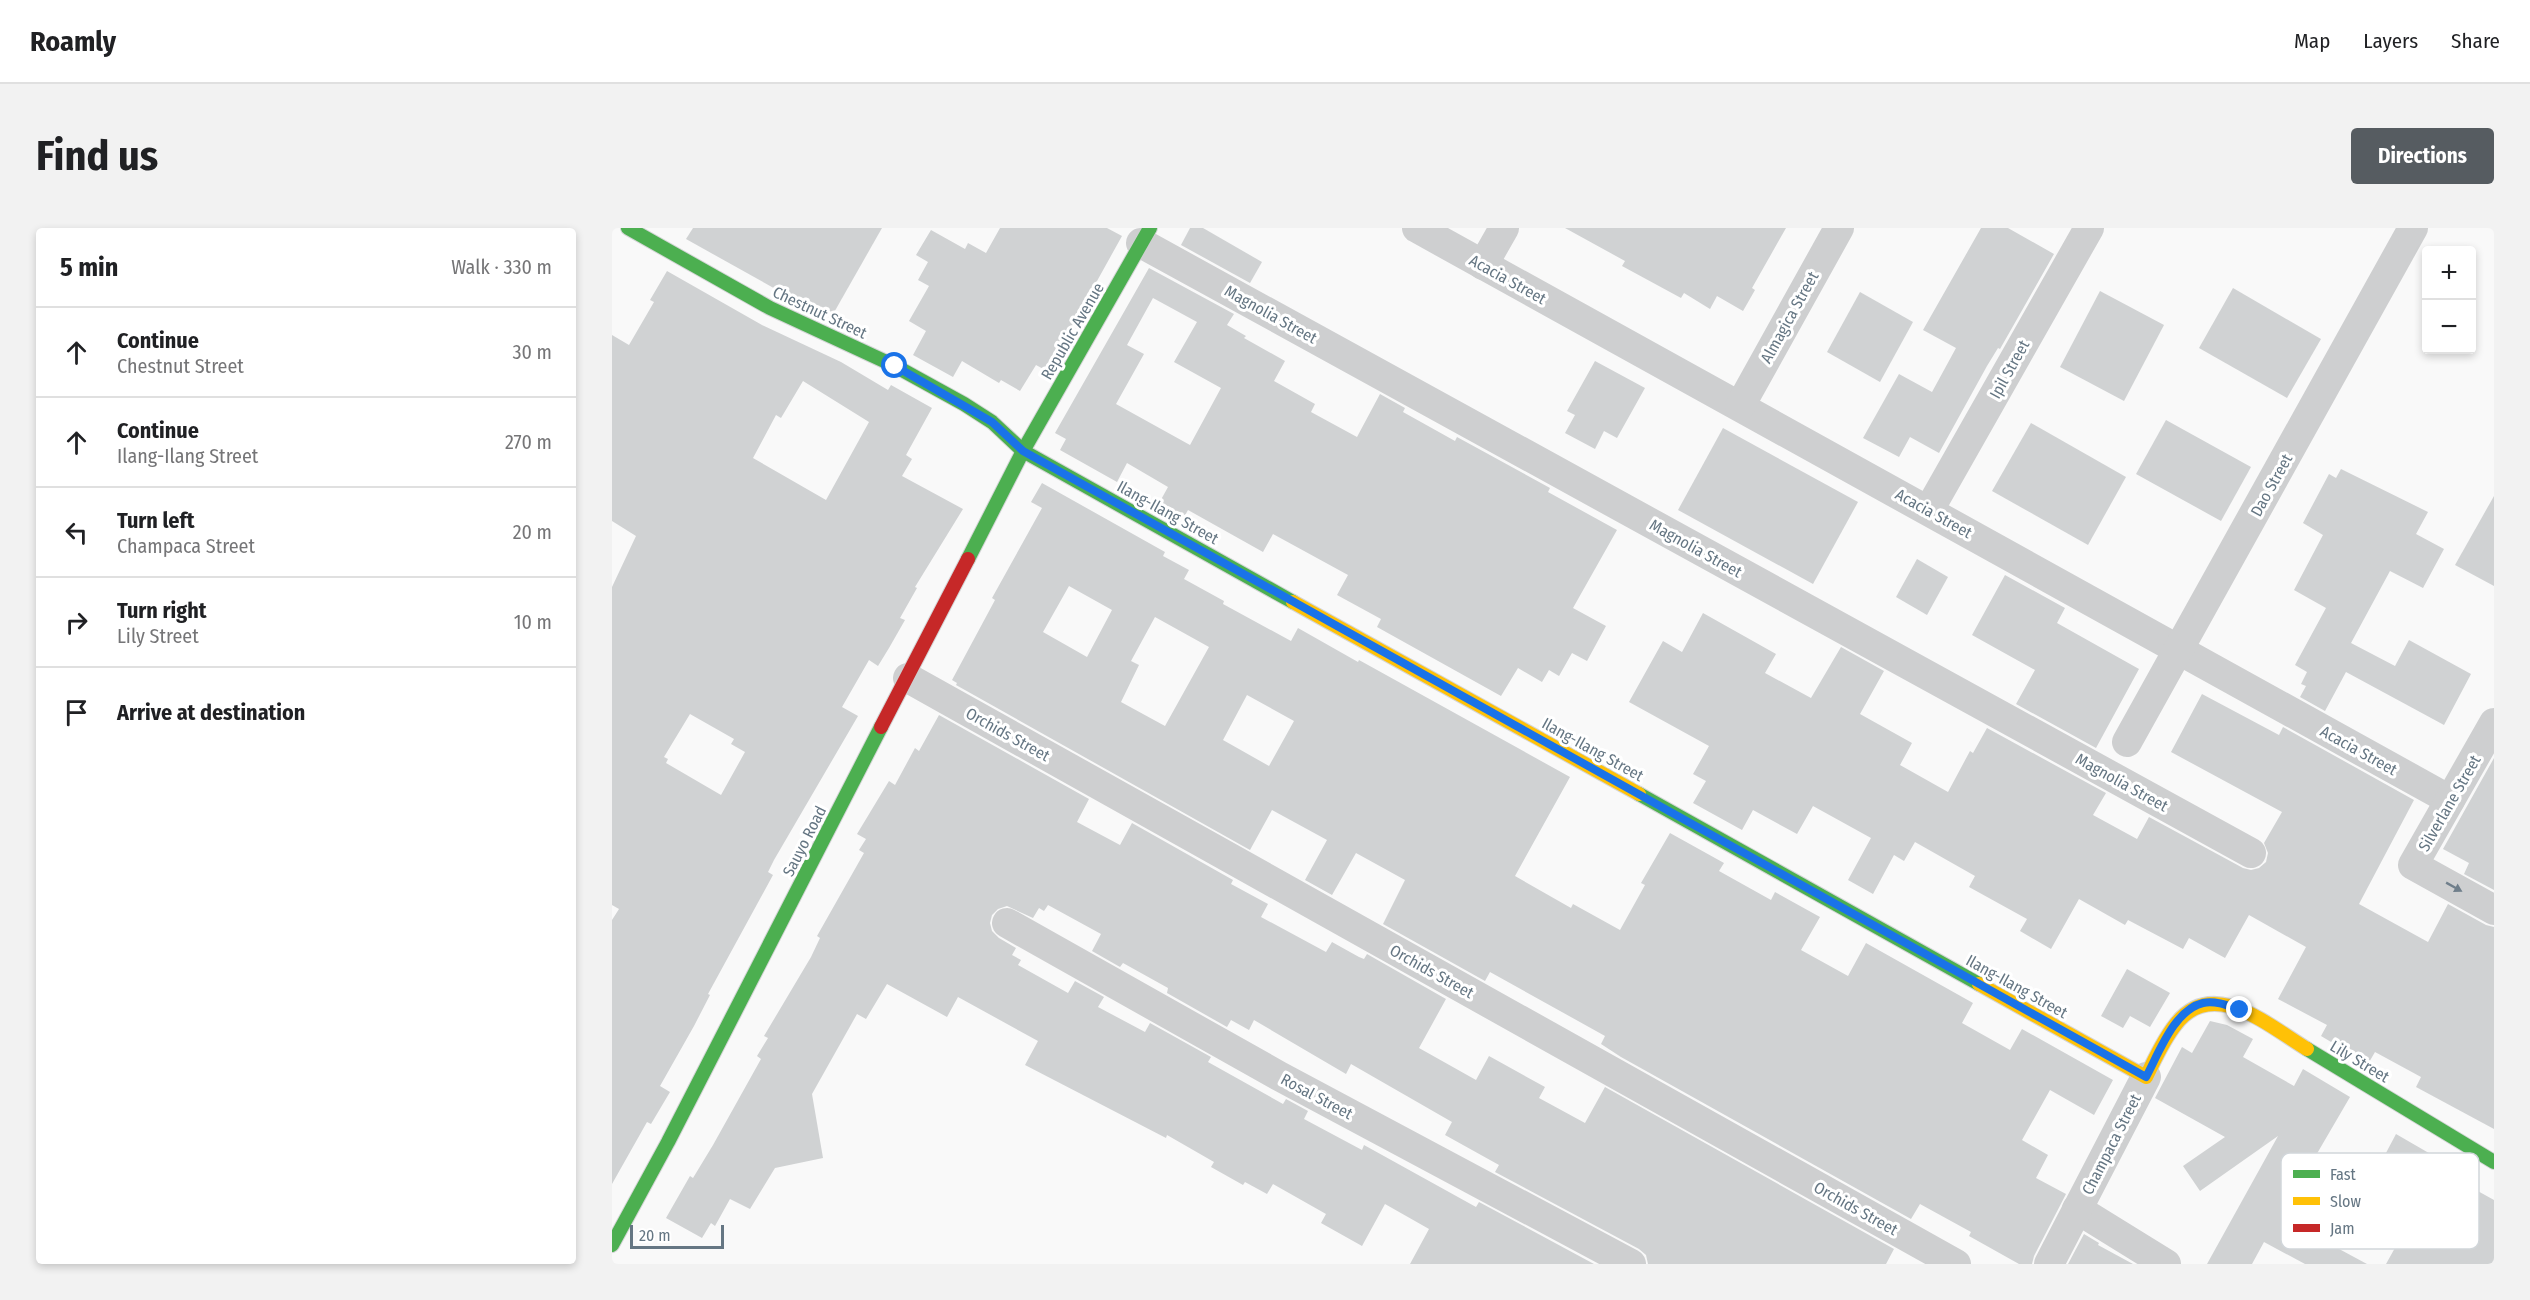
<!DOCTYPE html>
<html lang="en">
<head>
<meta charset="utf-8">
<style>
  body { margin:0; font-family:"Fira Sans Condensed",sans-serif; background:#f2f2f2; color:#202124 }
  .controls { position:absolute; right:18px; top:18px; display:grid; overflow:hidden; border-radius:6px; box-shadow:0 3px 9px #0003 }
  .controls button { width:54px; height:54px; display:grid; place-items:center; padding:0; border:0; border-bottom:2px solid #e0e0e0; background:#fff; color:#202124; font:30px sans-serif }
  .scale { position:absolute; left:18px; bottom:15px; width:94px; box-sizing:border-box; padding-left:6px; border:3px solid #657683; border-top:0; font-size:16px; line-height:21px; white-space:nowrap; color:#657683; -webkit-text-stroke:4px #fff; paint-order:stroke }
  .stop { position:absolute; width:18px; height:18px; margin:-14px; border:4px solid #1a73e8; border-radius:50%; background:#fff }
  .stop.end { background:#1a73e8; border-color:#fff; box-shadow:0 2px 6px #0008 }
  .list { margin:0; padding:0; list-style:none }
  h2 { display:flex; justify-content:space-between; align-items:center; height:78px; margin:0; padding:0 24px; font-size:26px }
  h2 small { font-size:20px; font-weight:400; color:#757577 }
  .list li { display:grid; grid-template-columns:39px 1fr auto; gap:18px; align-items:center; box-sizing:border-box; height:90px; padding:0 24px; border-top:2px solid #e0e0e0 }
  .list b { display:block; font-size:22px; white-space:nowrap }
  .list p { margin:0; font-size:20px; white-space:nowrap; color:#757577 }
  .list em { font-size:20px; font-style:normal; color:#757577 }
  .icon { flex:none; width:33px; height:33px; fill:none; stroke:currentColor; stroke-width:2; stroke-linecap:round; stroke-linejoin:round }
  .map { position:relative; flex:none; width:1882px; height:1036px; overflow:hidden; border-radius:6px }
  header { display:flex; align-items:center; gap:36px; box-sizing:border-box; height:84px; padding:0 30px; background:#fff; border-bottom:2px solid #e0e0e0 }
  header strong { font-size:28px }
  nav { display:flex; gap:33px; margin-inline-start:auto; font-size:21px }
  .intro { display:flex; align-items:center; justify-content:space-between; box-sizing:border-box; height:144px; padding:0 36px }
  h1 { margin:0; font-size:42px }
  .button { padding:15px 27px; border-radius:6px; background:#565c61; color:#fff; font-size:21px; font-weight:700 }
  main { display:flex; gap:36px; padding:0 36px }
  aside { flex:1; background:#fff; border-radius:6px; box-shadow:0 3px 9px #0003 }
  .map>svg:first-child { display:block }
  .building { fill:#d0d2d3; fill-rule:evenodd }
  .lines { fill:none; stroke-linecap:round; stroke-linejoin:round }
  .fast-casing { stroke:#d5d6d7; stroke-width:16 }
  .slow-casing { stroke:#d5d6d7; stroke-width:16 }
  .jam-casing { stroke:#d5d6d7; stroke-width:16 }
  .street { stroke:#cecfd0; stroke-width:30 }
  .fast { stroke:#4caf50; stroke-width:14 }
  .slow { stroke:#ffc107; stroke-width:14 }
  .jam { stroke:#c62828; stroke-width:14 }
  .oneway { fill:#707f8b }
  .route { stroke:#1a73e8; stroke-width:8 }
  .labels { text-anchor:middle; stroke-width:6; stroke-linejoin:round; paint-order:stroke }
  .street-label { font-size:16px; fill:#657683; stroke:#fff }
  .key { fill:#fff; stroke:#d1d6da; stroke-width:1.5 }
  .key-label { font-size:16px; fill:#657683 }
</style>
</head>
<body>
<header>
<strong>Roamly</strong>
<nav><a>Map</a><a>Layers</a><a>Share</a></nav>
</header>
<div class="intro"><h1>Find us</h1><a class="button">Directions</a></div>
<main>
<aside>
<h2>5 min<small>Walk · 330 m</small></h2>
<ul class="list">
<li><svg class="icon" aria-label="ahead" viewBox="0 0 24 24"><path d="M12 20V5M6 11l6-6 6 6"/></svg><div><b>Continue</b><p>Chestnut Street</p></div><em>30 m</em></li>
<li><svg class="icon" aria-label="ahead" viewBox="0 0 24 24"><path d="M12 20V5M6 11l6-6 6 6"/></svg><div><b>Continue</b><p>Ilang-Ilang Street</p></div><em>270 m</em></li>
<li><svg class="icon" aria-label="left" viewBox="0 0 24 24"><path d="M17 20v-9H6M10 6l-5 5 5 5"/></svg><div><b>Turn left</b><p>Champaca Street</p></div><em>20 m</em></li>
<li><svg class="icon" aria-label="right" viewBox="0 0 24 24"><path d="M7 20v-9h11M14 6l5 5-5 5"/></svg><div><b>Turn right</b><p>Lily Street</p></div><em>10 m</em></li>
<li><svg class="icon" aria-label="arrive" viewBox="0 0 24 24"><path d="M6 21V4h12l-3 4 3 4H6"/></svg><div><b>Arrive at destination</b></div></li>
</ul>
</aside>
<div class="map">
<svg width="1882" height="1036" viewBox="0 0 1882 1036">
  <rect width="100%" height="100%" fill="#f9f9f9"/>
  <!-- building -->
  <g class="building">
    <path d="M81,0H270L220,88L167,63L74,11Z"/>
    <path d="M388,0H495L510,8L435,143L424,137L408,163L389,152L387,155L350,133L341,149L301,127L314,103L297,93L317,58L306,52L316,34L304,27L319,2L353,21L356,15L374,25Z"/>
    <path d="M578,0H591L650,34L638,55L569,17Z"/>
    <path d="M953,0H1174L1140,60L1143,62L1131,83L1105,68L1098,81L1072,65L1069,70L1010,38L1013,33Z"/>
    <path d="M1369,0H1396L1442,26L1388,121L1386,120L1375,138L1327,225L1298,209L1287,229L1251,210L1287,146L1320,164L1344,120L1311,102Z"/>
    <path d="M537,40L622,86L615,97L634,108L632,110L673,133L662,153L703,176L699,184L745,209L768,166L793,180L791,184L843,213L845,209L938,260L936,264L1005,302L961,380L994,398L975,433L960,425L947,448L937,442L930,454L906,440L889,468L765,399L769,391L725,367L736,347L661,306L651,324L576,282L571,291L546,277L556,259L515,235L505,254L448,222L454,211L443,205ZM541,70L585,94L562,134L609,160L578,217L504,176L532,126L515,117Z"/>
    <path d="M55,43L150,97L229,134L276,162L279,157L320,180L294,227L300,231L290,248L351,281L303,359L305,360L288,390L293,392L277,420L266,438L257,432L230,479L246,488L162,632L156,644L161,647L96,766L98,767L82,798L48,858L58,864L39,896L35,894L0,956V692L7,681L0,677V359L24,308L0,293V107L17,117L42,74L38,72ZM191,153L257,194L214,272L141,230L164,187L169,190ZM78,486L122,511L119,516L133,524L109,567L54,535L56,531L52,529Z"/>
    <path d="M1621,60L1709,111L1675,170L1587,120Z"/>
    <path d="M1488,63L1552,97L1512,173L1448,139Z"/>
    <path d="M1248,64L1301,94L1268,154L1215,124Z"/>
    <path d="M983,133L1033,160L1005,210L992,203L983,221L953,205L963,187L955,183Z"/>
    <path d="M1554,192L1639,239L1609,293L1524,246Z"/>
    <path d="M1419,195L1514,249L1476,317L1380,263Z"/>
    <path d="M1111,200L1246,274L1201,356L1066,282Z"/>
    <path d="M1729,241L1816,284L1804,306L1832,321L1811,360L1778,343L1739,415L1783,438L1797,412L1859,446L1832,497L1734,444L1713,483L1688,469L1694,458L1689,456L1695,444L1683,437L1714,380L1682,362L1711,307L1691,295L1717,246L1724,250Z"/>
    <path d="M430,255L553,324L551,328L577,342L572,351L612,373L611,376L679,413L686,400L746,434L747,432L958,549L903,648L959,680L961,676L1008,702L1033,657L1029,655L1058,605L1112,635L1107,643L1159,672L1163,664L1208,689L1189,722L1236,748L1254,715L1361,775L1350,795L1398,822L1410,801L1501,852L1482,887L1438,862L1410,912L1436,927L1424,950L1454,966L1422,1028L1420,1036H1407L1357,1008L1359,1004L1308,976L1299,991L1009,829L989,816L993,808L878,744L873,753L771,696L793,652L744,625L720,667L693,652L715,612L660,582L638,622L344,457L345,455L340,452L383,372L380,370L430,280L419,274ZM457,358L500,382L475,429L431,404ZM543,389L597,419L553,498L509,474L527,437L519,433ZM635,467L682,493L657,538L611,512Z"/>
    <path d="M1882,268V358L1843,337Z"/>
    <path d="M1305,331L1336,349L1315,387L1284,369Z"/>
    <path d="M1393,347L1453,380L1445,395L1527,441L1484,520L1404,476L1423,442L1360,407Z"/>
    <path d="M1091,385L1164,426L1153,445L1199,470L1229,419L1272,443L1248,486L1300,515L1288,537L1336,564L1358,523L1361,525L1375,500L1494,565L1481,587L1525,611L1537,589L1631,640L1639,642L1647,640L1654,634L1656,625L1652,615L1670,584L1559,524L1590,466L1667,507L1671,499L1802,572L1747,676L1816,714L1836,676L1874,697L1882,699V901L1804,859L1809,849L1763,824L1756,836L1709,808L1715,797L1666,771L1694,719L1637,687L1613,730L1577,710L1571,721L1516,692L1513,697L1467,671L1439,721L1408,703L1415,691L1357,659L1363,648L1303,614L1292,633L1282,627L1261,666L1236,652L1259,610L1201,578L1185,606L1141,582L1130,602L1081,575L1094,553L1081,546L1097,518L1017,474L1051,413L1070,424Z"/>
    <path d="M327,487L477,571L465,594L508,617L520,595L621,652L619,656L656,676L649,689L714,724L720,714L747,729L752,731L755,726L834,771L807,820L864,852L877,828L933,859L927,870L973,895L993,859L1282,1021L1274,1036H1036L1034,1027L1027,1021L883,944L887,937L833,907L840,894L739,836L734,846L642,792L637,802L619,792L615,799L555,765L556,760L511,735L508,739L480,723L489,706L436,677L432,683L427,680L421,690L395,678L386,681L380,687L378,695L380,703L387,710L404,720L400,727L409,732L406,737L456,765L463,753L492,769L486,779L533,804L538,795L599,829L596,834L671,876L674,871L696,883L692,891L750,922L752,917L864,979L867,974L982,1036H798L817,1001L773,976L750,1018L709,995L714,986L661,956L655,966L633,954L631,957L599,939L602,934L555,907L554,910L413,837L426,813L346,769L335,789L275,756L254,791L245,786L200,866L211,930L163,940L138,981L118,971L103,998L99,995L90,1010L54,990L78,948L81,950L101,917L149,831L145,828L156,810L152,808L199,729L208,710L205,708L252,625L247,622L254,611L245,606L277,553L283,557L303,520L307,523Z"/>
    <path d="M1882,530V662L1852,646L1857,635L1831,621Z"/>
    <path d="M1515,741L1558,765L1538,799L1518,788L1511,800L1489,788Z"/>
    <path d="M1598,793L1615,797L1641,811L1631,829L1682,858L1691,841L1738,869L1689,953L1718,969L1701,1001L1719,1011L1716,1015L1755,1036H1693L1652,1014L1640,1036H1595L1666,908L1588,963L1571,938L1613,909L1543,870L1570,819L1580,825Z"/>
    <path d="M1784,906L1822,928L1817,936L1882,972V1036H1774L1813,966L1766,940Z"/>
    <path d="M1472,1006L1487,1015L1486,1017L1521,1036H1456Z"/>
  </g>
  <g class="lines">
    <!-- fast casing -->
    <g class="fast-casing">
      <g id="fast">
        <path d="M16,0L158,80L283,138L352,176L380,194L411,223L681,374"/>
        <path d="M356,331L411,223L538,0"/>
        <path d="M1027,566L1367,756"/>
        <path d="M1695,821L1882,934"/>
        <path d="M0,1017L56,914L269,499"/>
      </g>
    </g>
    <!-- slow casing -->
    <g class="slow-casing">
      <g id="slow">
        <path d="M681,374L1027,566"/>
        <path d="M1367,756L1534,849C1543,831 1551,812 1564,796C1601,748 1657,798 1695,821"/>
      </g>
    </g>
    <!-- jam casing -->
    <g class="jam-casing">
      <path id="jam" d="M269,499L356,331"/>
    </g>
    <!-- street -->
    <g class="street">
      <path d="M805,0L1838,572"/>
      <path d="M529,15L1639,625"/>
      <path d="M871,37L892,0"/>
      <path d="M1128,178L1227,0"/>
      <path d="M1317,282L1477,0"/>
      <path d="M296,450L1344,1036"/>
      <path d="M1882,495L1801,637L1882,682"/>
      <path d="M1515,514L1801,0"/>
      <path d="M395,695L667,848L1019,1036"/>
      <path d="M1465,981L1554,1036"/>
      <path d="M1437,1036L1534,849"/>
    </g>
    <!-- fast -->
    <use href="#fast" class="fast"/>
    <!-- slow -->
    <use href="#slow" class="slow"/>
    <!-- jam -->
    <use href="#jam" class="jam"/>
  </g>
  <!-- one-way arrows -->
  <defs><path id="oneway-solid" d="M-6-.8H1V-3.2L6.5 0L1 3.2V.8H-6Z" transform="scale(1.5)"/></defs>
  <use class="oneway" href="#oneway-solid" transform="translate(1842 659) rotate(29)"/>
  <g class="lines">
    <!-- route -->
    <path class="route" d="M283,138L380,194L411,223L1534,849C1547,825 1562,782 1591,775C1603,772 1617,778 1628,782"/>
  </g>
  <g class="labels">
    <!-- street labels -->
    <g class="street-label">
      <text transform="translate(896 51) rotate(29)" y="6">Acacia Street</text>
      <text transform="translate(208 84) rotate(25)" y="6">Chestnut Street</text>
      <text transform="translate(659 86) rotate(29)" y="6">Magnolia Street</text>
      <text transform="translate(1177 89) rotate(-61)" y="6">Almagica Street</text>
      <text transform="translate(460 103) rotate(-60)" y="6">Republic Avenue</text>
      <text transform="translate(1397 141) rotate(-61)" y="6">Ipil Street</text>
      <text transform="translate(1659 257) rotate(-61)" y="6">Dao Street</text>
      <text transform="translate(556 284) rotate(29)" y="6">Ilang-Ilang Street</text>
      <text transform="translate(1322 285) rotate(29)" y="6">Acacia Street</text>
      <text transform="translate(1084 320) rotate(29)" y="6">Magnolia Street</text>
      <text transform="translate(396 506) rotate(29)" y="6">Orchids Street</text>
      <text transform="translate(981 521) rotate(29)" y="6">Ilang-Ilang Street</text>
      <text transform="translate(1747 522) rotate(29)" y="6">Acacia Street</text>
      <text transform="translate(1510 554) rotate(29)" y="6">Magnolia Street</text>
      <text transform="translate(1837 575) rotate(-60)" y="6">Silverlane Street</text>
      <text transform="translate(192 613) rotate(-63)" y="6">Sauyo Road</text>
      <text transform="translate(820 743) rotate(29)" y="6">Orchids Street</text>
      <text transform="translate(1405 758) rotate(29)" y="6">Ilang-Ilang Street</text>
      <text transform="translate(1748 833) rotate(31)" y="6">Lily Street</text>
      <text transform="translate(705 868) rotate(28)" y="6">Rosal Street</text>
      <text transform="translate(1499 916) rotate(-63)" y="6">Champaca Street</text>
      <text transform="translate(1244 980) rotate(29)" y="6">Orchids Street</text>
    </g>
  </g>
  <!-- legend -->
  <rect x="1669" y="925" width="198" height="96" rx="9" class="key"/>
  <rect x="1681" y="942" width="27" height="8" fill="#4caf50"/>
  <rect x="1681" y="969" width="27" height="8" fill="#ffc107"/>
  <rect x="1681" y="996" width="27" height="8" fill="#c62828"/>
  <g class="key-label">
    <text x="1718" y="952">Fast</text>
    <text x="1718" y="979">Slow</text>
    <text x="1718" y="1006">Jam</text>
  </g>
</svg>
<div class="controls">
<button>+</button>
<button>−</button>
</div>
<div class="scale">20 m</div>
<div class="stop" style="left:283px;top:138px"></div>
<div class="stop end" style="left:1628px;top:782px"></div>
</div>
</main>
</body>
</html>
